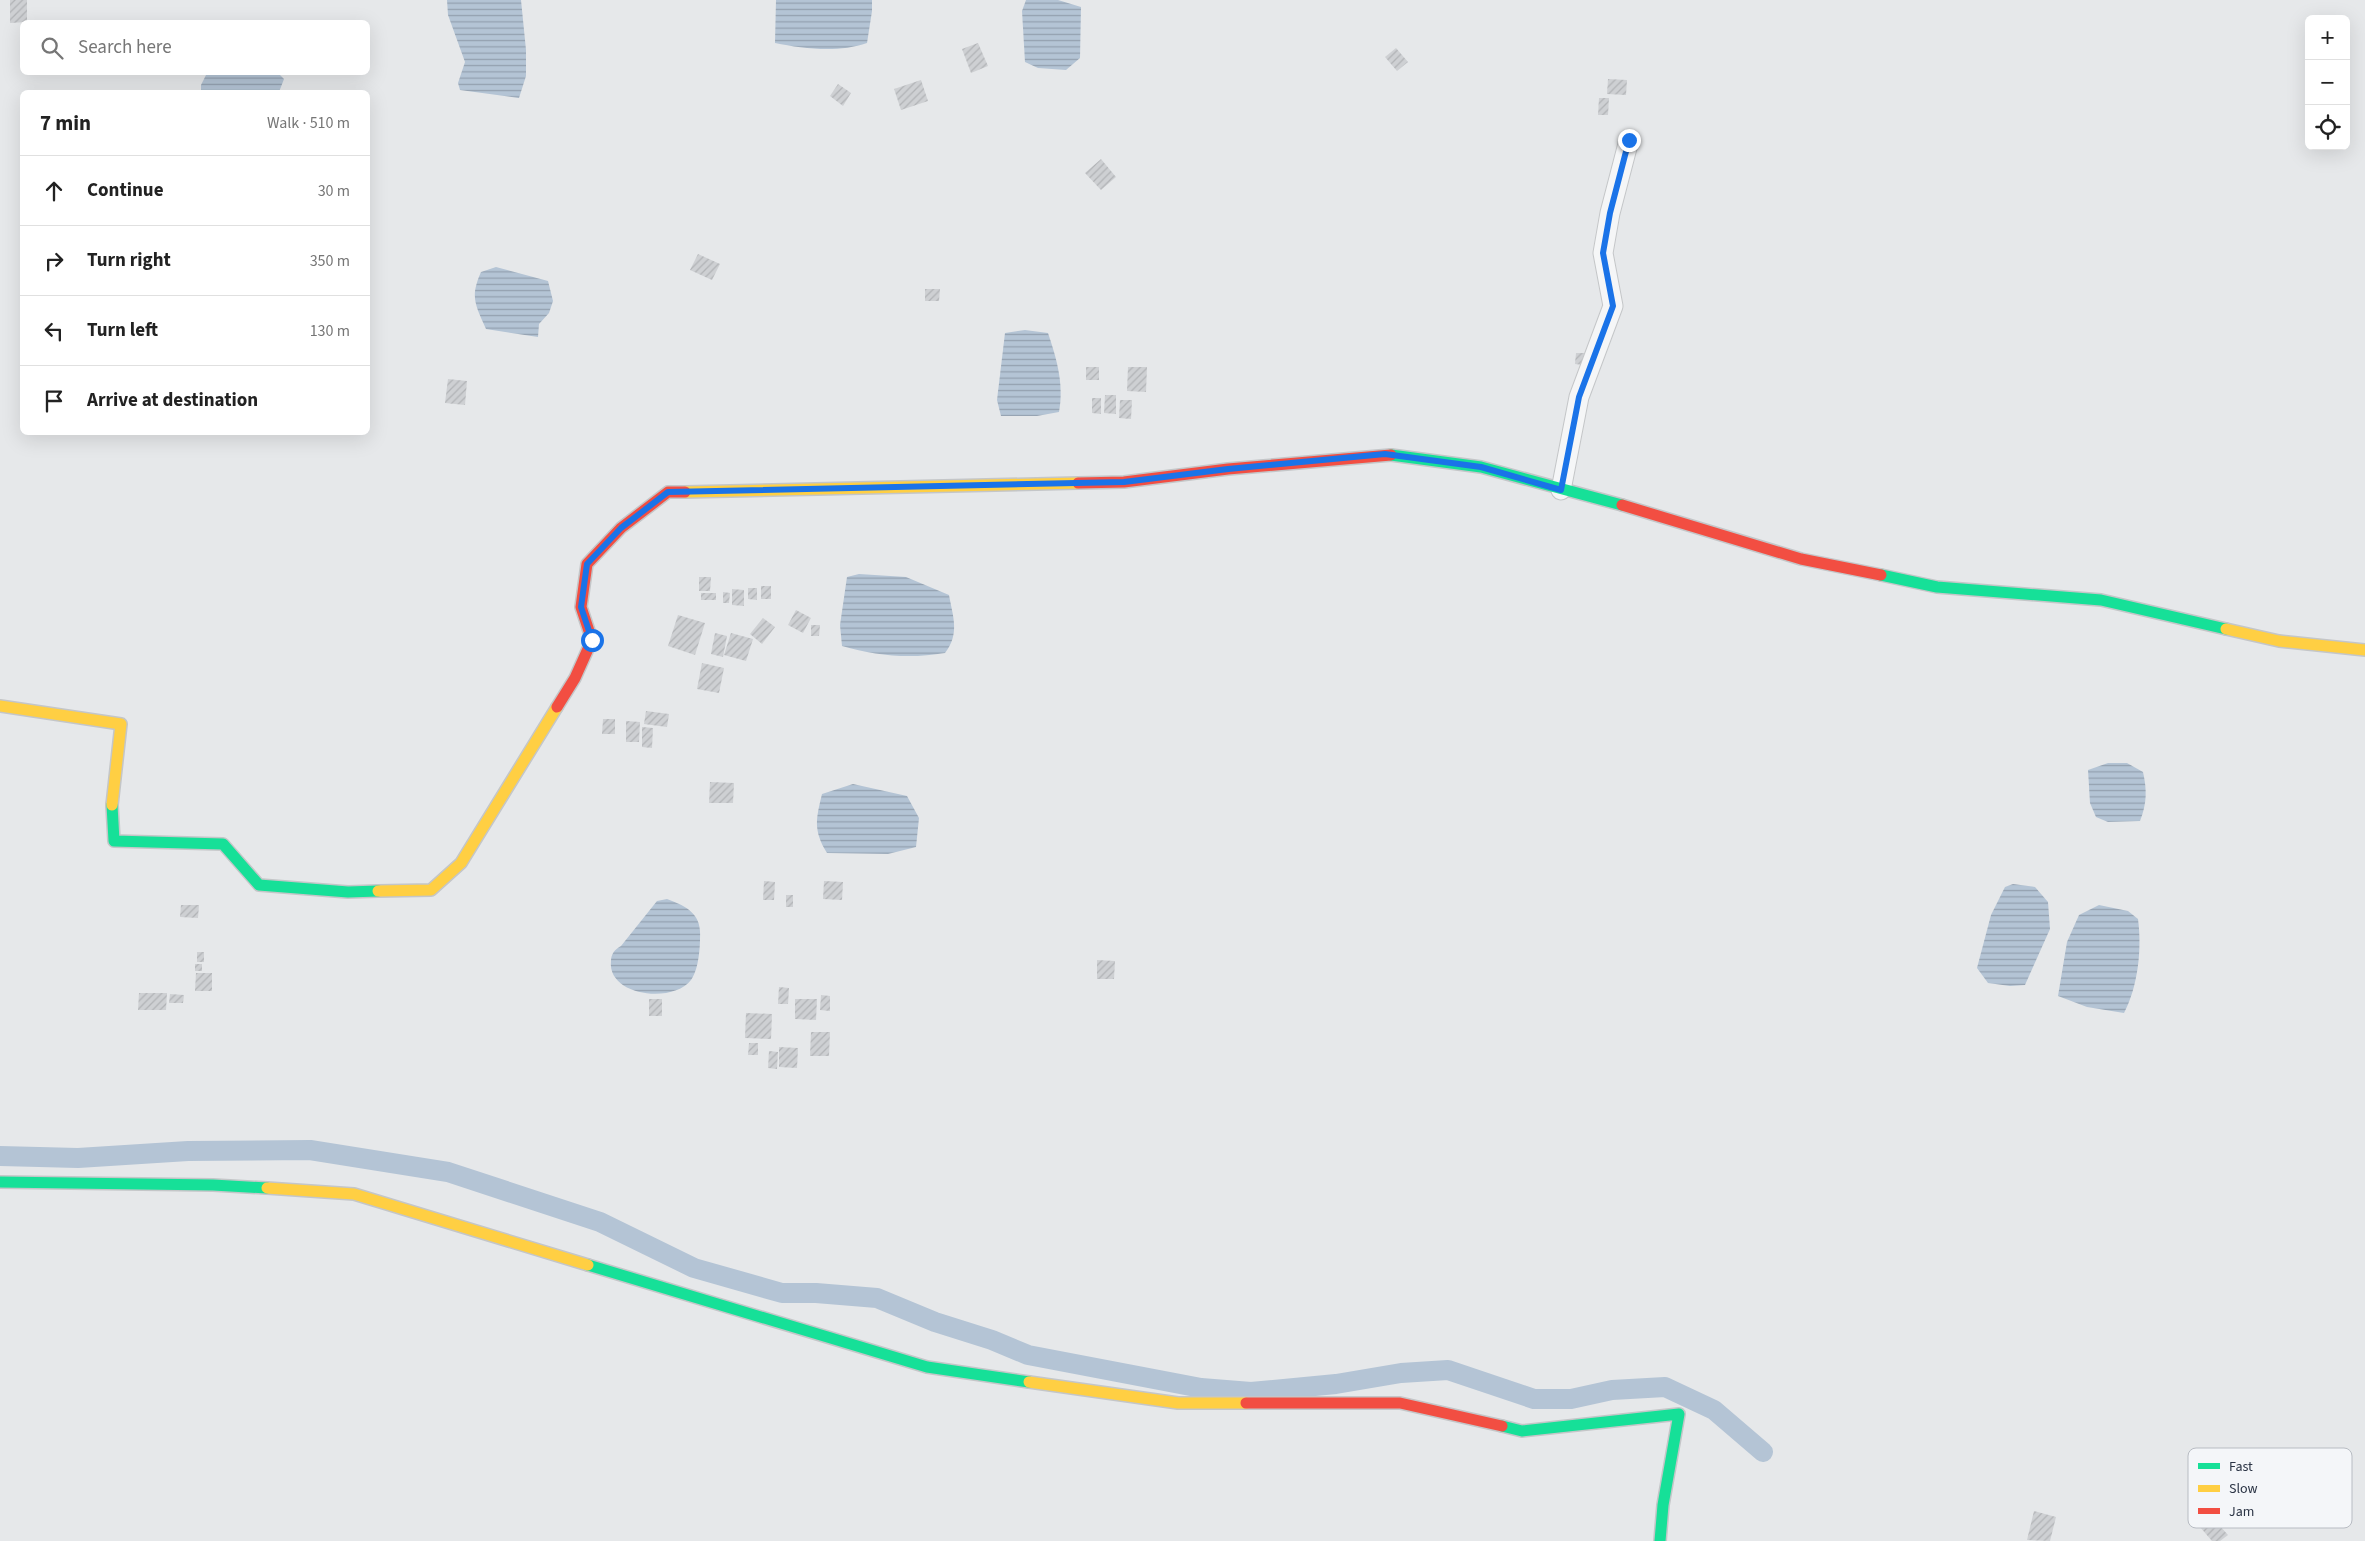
<!DOCTYPE html>
<html lang="en">
<head>
<meta charset="utf-8">
<style>
  body { margin:0; font-family:"Source Sans 3",sans-serif; background:#f2f2f2; color:#222 }
  .controls { position:absolute; right:15px; top:15px; display:grid; overflow:hidden; border-radius:8px; box-shadow:0 5px 20px #0002 }
  .controls button { width:45px; height:45px; display:grid; place-items:center; padding:0; border:0; border-bottom:1px solid #e0e0e0; background:#fff; color:#222; font:25px sans-serif }
  .stop { position:absolute; width:15px; height:15px; margin:-11px; border:4px solid #1a73e8; border-radius:50%; background:#fff }
  .stop.end { background:#1a73e8; border-color:#fff; box-shadow:0 1px 5px #0008 }
  .list { margin:0; padding:0; list-style:none }
  h2 { display:flex; justify-content:space-between; align-items:center; height:65px; margin:0; padding:0 20px; font-size:21px }
  h2 small { font-size:16px; font-weight:400; color:#767676 }
  .list li { display:grid; grid-template-columns:32px 1fr auto; gap:15px; align-items:center; box-sizing:border-box; height:70px; padding:0 20px; border-top:1px solid #e0e0e0 }
  .list b { display:block; font-size:19px; white-space:nowrap }
  .list em { font-size:16px; font-style:normal; color:#767676 }
  .icon { flex:none; width:28px; height:28px; fill:none; stroke:currentColor; stroke-width:2; stroke-linecap:round; stroke-linejoin:round }
  .map { position:relative; flex:none; width:2365px; height:1541px; overflow:hidden }
  .search { position:absolute; background:#fff; box-shadow:0 5px 20px #0002; left:20px; top:20px; width:350px; height:55px; display:flex; align-items:center; gap:12px; box-sizing:border-box; padding:0 18px; border-radius:8px; color:#767676; font-size:19px }
  .panel { position:absolute; background:#fff; box-shadow:0 5px 20px #0002; left:20px; top:90px; width:350px; height:345px; border-radius:8px }
  .map>svg:first-child { display:block }
  .water { fill:url(#water-rules) }
  .lines { fill:none; stroke-linecap:round; stroke-linejoin:round }
  .canal { stroke:#b4c4d5; stroke-width:20 }
  .building { fill:url(#building-hatch) }
  .street-casing { stroke:#c4c6c8; stroke-width:21 }
  .fast-casing { stroke:#c4c6c8; stroke-width:14 }
  .slow-casing { stroke:#c4c6c8; stroke-width:14 }
  .jam-casing { stroke:#c4c6c8; stroke-width:14 }
  .street { stroke:#f5f6f7; stroke-width:19 }
  .fast { stroke:#16e098; stroke-width:11 }
  .slow { stroke:#ffcf43; stroke-width:11 }
  .jam { stroke:#f24e42; stroke-width:11 }
  .route { stroke:#1a73e8; stroke-width:6 }
  .key { fill:#f4f6f9; stroke:#b8bcc3; stroke-width:1 }
  .key-label { font-size:14px; fill:#2b3445 }
</style>
</head>
<body>
<div class="map">
<svg width="2365" height="1541" viewBox="0 0 2365 1541">
  <defs>
    <pattern id="water-rules" width="6" height="5" patternUnits="userSpaceOnUse" patternTransform="scale(1.25)"><rect width="6" height="5" fill="#b4c4d5"/><path d="M0 2.5h6" fill="none" stroke="#93a0af"/></pattern>
    <pattern id="building-hatch" width="6" height="6" patternUnits="userSpaceOnUse" patternTransform="scale(1.25)"><rect width="6" height="6" fill="#ced0d3"/><path d="M-1 1l2-2M0 6l6-6M5 7l2-2" fill="none" stroke="#b1b3b6"/></pattern>
  </defs>
  <rect width="100%" height="100%" fill="#e6e8ea"/>
  <!-- water -->
  <g class="water">
    <path d="M521,0L526,50V76L519,98L460,90L458,83L465,62L448,15L447,0Z"/>
    <path d="M776,0H872V11L867,43C839,53 804,49 775,43Z"/>
    <path d="M1026,0H1058L1081,7L1080,58L1066,70L1038,68L1025,62L1022,11Z"/>
    <path d="M207,73H278L284,79L279,92H201V85Z"/>
    <path d="M496,267L548,281L553,301L549,313L539,324L538,337L486,329C475,304 470,297 481,272Z"/>
    <path d="M1025,330L1048,333C1057,360 1064,384 1059,412L1037,416H1001L997,400L1005,333Z"/>
    <path d="M859,574L906,577L949,595C953,617 960,634 945,653C910,659 876,656 842,646L840,625L847,577Z"/>
    <path d="M2108,763H2127L2143,772C2147,790 2147,803 2140,821L2108,822L2096,817L2090,803L2088,770Z"/>
    <path d="M853,784L907,796L919,818L916,847L888,854L827,853C813,830 816,819 822,794Z"/>
    <path d="M2013,884L2035,887L2048,902L2050,929L2025,985L2010,986L1988,983L1977,968L1991,915L2005,887Z"/>
    <path d="M667,899C688,907 702,914 700,939C700,950 698,971 691,980C673,1004 607,996 611,961C611,954 615,949 621,946L657,901Z"/>
    <path d="M2099,905L2128,911L2138,919C2142,949 2138,986 2124,1013L2087,1007L2058,996L2067,942L2079,915Z"/>
  </g>
  <g class="lines">
    <!-- canal -->
    <path class="canal" d="M0,1156L78,1158L188,1151L310,1150L448,1172L600,1222L694,1268L782,1293H816L877,1298L935,1322L992,1340L1028,1355L1201,1388L1251,1392L1336,1384L1401,1373L1448,1370L1534,1399H1571L1612,1390L1665,1387L1714,1410L1763,1452"/>
  </g>
  <!-- building -->
  <g class="building">
    <path d="M10,0H27V22L10,23Z"/>
    <path d="M978,43L988,66L971,73L962,49Z"/>
    <path d="M1396,48L1408,62L1397,71L1385,57Z"/>
    <path d="M1608,79L1627,80L1626,95L1607,94Z"/>
    <path d="M921,80L928,101L901,110L894,89Z"/>
    <path d="M838,84L851,93L843,106L830,96Z"/>
    <path d="M1599,98H1609L1608,115H1598Z"/>
    <path d="M1101,159L1116,177L1101,190L1085,173Z"/>
    <path d="M698,254L720,264L712,280L690,270Z"/>
    <path d="M925,289H940L939,301H925Z"/>
    <path d="M1576,353H1584L1583,365L1575,364Z"/>
    <rect x="1086" y="367" width="13" height="13"/>
    <path d="M1128,367H1147L1146,392L1127,391Z"/>
    <path d="M448,379L467,381L465,405L445,403Z"/>
    <path d="M1105,395H1116V414L1104,413Z"/>
    <path d="M1092,398H1101V414L1092,413Z"/>
    <path d="M1120,400H1132L1131,419L1119,418Z"/>
    <path d="M699,577H711L710,591H699Z"/>
    <rect x="761" y="586" width="10" height="13"/>
    <path d="M748,588H757V600L748,599Z"/>
    <path d="M732,589L744,590V606L732,605Z"/>
    <path d="M723,592L730,593L729,603H723Z"/>
    <rect x="701" y="593" width="15" height="7"/>
    <path d="M796,610L811,618L803,633L788,625Z"/>
    <path d="M678,615L705,623L695,655L668,646Z"/>
    <path d="M763,618L775,627L762,644L750,634Z"/>
    <path d="M811,625H820L819,636H811Z"/>
    <path d="M715,633L727,636L723,657L711,654Z"/>
    <path d="M731,633L753,639L746,661L724,655Z"/>
    <path d="M702,663L724,668L719,693L697,689Z"/>
    <path d="M646,711L669,714L667,727L644,724Z"/>
    <path d="M603,719H615V734H602Z"/>
    <path d="M626,721L640,722L639,742H626Z"/>
    <path d="M642,727L653,728L652,748L642,747Z"/>
    <path d="M710,782L734,783L733,803H709Z"/>
    <path d="M764,881L775,882L774,900H763Z"/>
    <path d="M824,881L843,882L842,900L823,899Z"/>
    <rect x="786" y="895" width="7" height="12"/>
    <path d="M181,905H199L198,918L180,917Z"/>
    <rect x="197" y="952" width="7" height="10"/>
    <path d="M1097,960L1115,961L1114,979H1097Z"/>
    <rect x="195" y="964" width="7" height="7"/>
    <path d="M196,973H212V991H195Z"/>
    <path d="M779,987L789,988L788,1004H778Z"/>
    <path d="M139,993H167L166,1010H138Z"/>
    <path d="M170,994L184,995L183,1003H169Z"/>
    <path d="M821,995L830,996V1011L820,1010Z"/>
    <rect x="649" y="999" width="13" height="17"/>
    <path d="M795,999H817L816,1020L795,1019Z"/>
    <path d="M746,1013L772,1014L771,1039L745,1038Z"/>
    <path d="M811,1032H830L829,1056H810Z"/>
    <path d="M749,1043H758V1055H748Z"/>
    <path d="M779,1047L798,1048L797,1068L779,1067Z"/>
    <path d="M769,1051L778,1052L777,1069L768,1068Z"/>
    <path d="M2034,1511L2056,1517L2050,1541L2027,1540Z"/>
    <path d="M2212,1517L2228,1535L2220,1541H2212L2200,1527Z"/>
  </g>
  <g class="lines">
    <!-- street casing -->
    <g class="street-casing">
      <path id="street" d="M1561,490L1579,397L1613,306L1603,253L1610,213L1629,140"/>
    </g>
    <!-- fast casing -->
    <g class="fast-casing">
      <g id="fast">
        <path d="M1391,455L1481,467L1622,505"/>
        <path d="M1881,575L1937,587L2101,600L2226,629"/>
        <path d="M112,805L114,841L223,844L259,885L348,892L378,891"/>
        <path d="M0,1182L213,1185L267,1188"/>
        <path d="M588,1265L927,1367L1029,1382"/>
        <path d="M1502,1426L1522,1431L1679,1414L1663,1505L1660,1541"/>
      </g>
    </g>
    <!-- slow casing -->
    <g class="slow-casing">
      <g id="slow">
        <path d="M685,492L1078,483"/>
        <path d="M2226,629L2279,641L2365,650"/>
        <path d="M0,706L121,724L112,805"/>
        <path d="M378,891L431,890L461,863L557,707"/>
        <path d="M267,1188L354,1194L588,1265"/>
        <path d="M1029,1382L1178,1403H1246"/>
      </g>
    </g>
    <!-- jam casing -->
    <g class="jam-casing">
      <g id="jam">
        <path d="M1078,483L1124,482L1228,469L1391,455"/>
        <path d="M1622,505L1801,559L1881,575"/>
        <path d="M557,707L575,678L592,640L581,607L587,564L621,528L668,492H685"/>
        <path d="M1246,1403H1400L1502,1426"/>
      </g>
    </g>
    <!-- street -->
    <use href="#street" class="street"/>
    <!-- fast -->
    <use href="#fast" class="fast"/>
    <!-- slow -->
    <use href="#slow" class="slow"/>
    <!-- jam -->
    <use href="#jam" class="jam"/>
  </g>
  <g class="lines">
    <!-- route -->
    <path class="route" d="M592,640L581,607L587,564L621,528L668,492L1124,482L1228,469L1385,454L1481,467L1561,490L1579,397L1613,306L1603,253L1610,213L1629,140"/>
  </g>
  <!-- legend -->
  <rect x="2188" y="1448" width="164" height="80" rx="8" class="key"/>
  <rect x="2198" y="1463" width="22" height="6" fill="#16e098"/>
  <rect x="2198" y="1485" width="22" height="7" fill="#ffcf43"/>
  <rect x="2198" y="1508" width="22" height="6" fill="#f24e42"/>
  <g class="key-label">
    <text x="2229" y="1471">Fast</text>
    <text x="2229" y="1493">Slow</text>
    <text x="2229" y="1516">Jam</text>
  </g>
</svg>
<div class="controls">
<button>+</button>
<button>−</button>
<button><svg class="icon" aria-label="locate" viewBox="0 0 24 24"><circle cx="12" cy="12" r="6"/><path d="M12 2v4M12 18v4M2 12h4M18 12h4"/></svg></button>
</div>
<div class="stop" style="left:592px;top:640px"></div>
<div class="stop end" style="left:1629px;top:140px"></div>
<div class="search"><svg class="icon" aria-label="search" viewBox="0 0 24 24"><circle cx="10" cy="10" r="6"/><path d="M15 15l6 6"/></svg>Search here</div>
<section class="panel">
<h2>7 min<small>Walk · 510 m</small></h2>
<ul class="list">
<li><svg class="icon" aria-label="ahead" viewBox="0 0 24 24"><path d="M12 20V5M6 11l6-6 6 6"/></svg><div><b>Continue</b></div><em>30 m</em></li>
<li><svg class="icon" aria-label="right" viewBox="0 0 24 24"><path d="M7 20v-9h11M14 6l5 5-5 5"/></svg><div><b>Turn right</b></div><em>350 m</em></li>
<li><svg class="icon" aria-label="left" viewBox="0 0 24 24"><path d="M17 20v-9H6M10 6l-5 5 5 5"/></svg><div><b>Turn left</b></div><em>130 m</em></li>
<li><svg class="icon" aria-label="arrive" viewBox="0 0 24 24"><path d="M6 21V4h12l-3 4 3 4H6"/></svg><div><b>Arrive at destination</b></div></li>
</ul>
</section>
</div>
</body>
</html>
